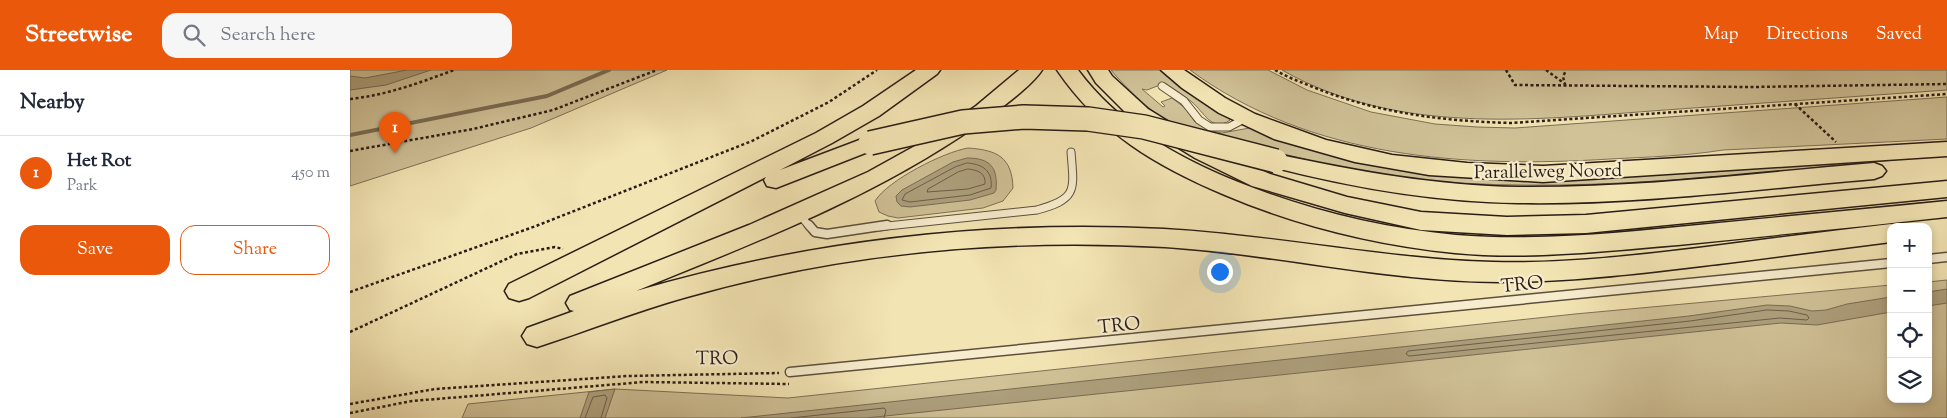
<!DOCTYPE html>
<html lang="en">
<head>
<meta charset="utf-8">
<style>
  body { margin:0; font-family:"Sorts Mill Goudy",serif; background:#f6f6f7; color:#1f2937 }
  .controls { position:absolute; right:15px; bottom:15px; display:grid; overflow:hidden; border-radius:10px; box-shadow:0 2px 8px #0003 }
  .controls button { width:45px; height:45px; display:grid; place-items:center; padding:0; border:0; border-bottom:1px solid #e0e1e3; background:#fff; color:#1f2937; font:25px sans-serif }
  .you { position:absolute; left:869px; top:201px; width:18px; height:18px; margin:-12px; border:4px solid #fff; border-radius:50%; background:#1a73e8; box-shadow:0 0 0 8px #1a73e833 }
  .badge { display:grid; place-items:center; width:32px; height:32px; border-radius:50%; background:#ea580c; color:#fff; font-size:16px; font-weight:700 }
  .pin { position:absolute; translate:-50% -41px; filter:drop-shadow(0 1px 2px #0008) }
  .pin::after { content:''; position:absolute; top:26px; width:18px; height:15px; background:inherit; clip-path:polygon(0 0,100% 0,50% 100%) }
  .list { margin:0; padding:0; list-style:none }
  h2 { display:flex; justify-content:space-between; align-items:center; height:65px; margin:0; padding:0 20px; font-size:21px }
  h2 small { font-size:16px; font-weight:400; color:#747a83 }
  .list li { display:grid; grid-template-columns:32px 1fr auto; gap:15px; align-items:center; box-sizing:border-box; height:75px; padding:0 20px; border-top:1px solid #e0e1e3 }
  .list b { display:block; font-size:19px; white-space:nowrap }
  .list p { margin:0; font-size:16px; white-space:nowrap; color:#747a83 }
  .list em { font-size:16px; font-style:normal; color:#747a83 }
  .actions { display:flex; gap:10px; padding:15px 20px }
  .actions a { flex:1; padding:11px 0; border:1px solid #ea580c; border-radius:15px; text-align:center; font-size:18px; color:#ea580c }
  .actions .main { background:#ea580c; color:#fff }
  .icon { flex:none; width:28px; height:28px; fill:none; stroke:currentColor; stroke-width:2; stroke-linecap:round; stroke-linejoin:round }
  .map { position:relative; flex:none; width:1597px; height:348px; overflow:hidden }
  header { display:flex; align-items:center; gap:30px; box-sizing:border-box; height:70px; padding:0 25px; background:#ea580c; color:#fff }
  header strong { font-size:24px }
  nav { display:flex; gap:28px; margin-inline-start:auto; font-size:18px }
  .search { width:350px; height:45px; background:#f6f6f7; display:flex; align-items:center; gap:12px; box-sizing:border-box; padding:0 18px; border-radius:15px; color:#747a83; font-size:19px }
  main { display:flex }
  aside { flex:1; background:#fff }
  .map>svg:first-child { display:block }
  .green { fill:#d1c298; stroke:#7d7056 }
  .water { fill:#aea07d; stroke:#796c53 }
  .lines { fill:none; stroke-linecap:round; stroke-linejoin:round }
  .shore { stroke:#6c5e49; stroke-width:1 }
  .stream { stroke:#796c53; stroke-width:4 }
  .lane-far1-casing { stroke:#5c4f3c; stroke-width:9 }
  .lane-casing { stroke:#5c4f3c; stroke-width:11 }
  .highway-casing { stroke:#291d15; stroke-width:3 }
  .path { stroke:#291d15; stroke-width:2.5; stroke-dasharray:3 2.5; stroke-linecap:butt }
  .lane-far1 { stroke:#f7edce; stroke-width:7 }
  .lane { stroke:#f7edce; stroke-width:8 }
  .highway { fill:#f3e4b3; fill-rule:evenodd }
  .highway-bridge-casing { stroke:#291d15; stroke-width:26; stroke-linecap:butt }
  .highway-bridge { stroke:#f3e4b3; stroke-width:23 }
  .labels { text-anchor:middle; stroke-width:4.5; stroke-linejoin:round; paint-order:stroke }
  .street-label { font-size:19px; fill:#291d15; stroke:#f7edce }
</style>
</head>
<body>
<header>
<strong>Streetwise</strong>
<div class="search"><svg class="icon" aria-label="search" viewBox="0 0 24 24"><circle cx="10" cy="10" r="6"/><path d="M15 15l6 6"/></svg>Search here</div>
<nav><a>Map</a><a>Directions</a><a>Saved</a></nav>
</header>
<main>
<aside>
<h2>Nearby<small></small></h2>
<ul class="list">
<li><span class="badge">1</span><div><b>Het Rot</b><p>Park</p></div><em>450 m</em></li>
</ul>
<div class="actions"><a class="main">Save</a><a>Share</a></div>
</aside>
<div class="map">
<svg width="1597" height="348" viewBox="0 0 1597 348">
  <rect width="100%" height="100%" fill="#f3e4b3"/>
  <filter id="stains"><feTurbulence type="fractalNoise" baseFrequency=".004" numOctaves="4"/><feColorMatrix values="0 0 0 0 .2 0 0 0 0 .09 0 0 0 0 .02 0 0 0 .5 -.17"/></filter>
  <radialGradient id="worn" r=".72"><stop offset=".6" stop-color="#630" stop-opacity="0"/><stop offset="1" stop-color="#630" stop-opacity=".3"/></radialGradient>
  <!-- green -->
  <g class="green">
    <path d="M0,0H317L181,58L0,116Z"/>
    <path d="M761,0H815L880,46V50C862,63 854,42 842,32C833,25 824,19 815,13L797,20L792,19L813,37L815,36L811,32L822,28L835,38L845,52L858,60L872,63L905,57L1075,102L1597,85C1428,100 1250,125 1081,111C1024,106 966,93 911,78C883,71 854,66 827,56C806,48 775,17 761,0Z"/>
    <path d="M840,0H918L957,20L1021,42L1085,54L1127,57L1165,58L1597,27V69L1373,80C1336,86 1298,87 1260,89C1115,98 961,89 840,0Z"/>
    <path d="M932,0H1597V20C1508,26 1418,33 1329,39C1197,48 1053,69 932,0Z"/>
    <path d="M618,78C647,80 662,87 663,118L653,131L633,138L548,148L538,146L529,142L525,131C538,110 594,82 618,78Z"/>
    <path d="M1597,210V348H112L118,334L265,319L438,328L1225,244L1541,215V329H1578V212Z"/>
  </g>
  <!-- water -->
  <g class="water">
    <path d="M57,0H81L36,15L0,20V6L15,8Z"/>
    <path d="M617,88C640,88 648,97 646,120L644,123L620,130L560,137L551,136L547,132L546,126L552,120L603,92Z"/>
    <path d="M1597,219V233L1578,236V222Z"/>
    <path d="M1541,227V242L1467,255L1431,253L1353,261L516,348H391L1339,246L1417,235L1440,236L1462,241L1476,240L1497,234Z"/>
    <path d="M265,319L255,348H230L239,322Z"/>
  </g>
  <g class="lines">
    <!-- shore -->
    <g class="shore">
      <path d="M617,93C633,94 643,101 641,118L620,125L560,132L552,130L555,124L605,97Z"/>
      <path d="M618,99C628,100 636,103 635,114L618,119L577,122L578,119L608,102Z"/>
      <path d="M1417,240L1439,241L1457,245L1459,248L1457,250L1430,248L1059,286L1056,284L1058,281L1340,251Z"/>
      <path d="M235,348L243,327L255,325L257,328L251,348"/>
      <path d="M441,348L534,338L536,340L534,348"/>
    </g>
    <!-- stream -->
    <path class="stream" d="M0,65L197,26L259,0"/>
    <!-- lane-far1 casing -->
    <g class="lane-far1-casing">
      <g id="lane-far1">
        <path d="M812,16L834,31L849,50L860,57H879L896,48"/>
        <path d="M448,143L460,157"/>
        <path d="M528,157L687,140C728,129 724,120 721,82"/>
      </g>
    </g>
    <!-- lane casing -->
    <g class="lane-casing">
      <g id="lane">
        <path d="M459,155L465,162L477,164L537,155"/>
        <path d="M1578,189L1597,187"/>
        <path d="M440,302L1541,193"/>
      </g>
    </g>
    <!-- highway casing -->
    <g class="highway-casing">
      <g id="highway">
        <path d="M566,0H590L587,4L529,46L482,73L430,100L520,66L528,68L532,73L528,78L426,118L417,116L414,110L416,107L179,228L169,231L159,228L155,221L159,214L466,63L513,36Z"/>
        <path d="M669,0H692C681,17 644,44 626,56C521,129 403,173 286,221C458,171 635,150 814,159C924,165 1032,189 1143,192C1217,194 1291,185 1364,176C1423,168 1482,161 1541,154L1550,157H1541V172C1486,179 1431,186 1377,193C1301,202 1226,212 1150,212C1038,212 927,184 815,177C655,168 491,183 337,227C286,241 237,261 187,277L177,274L172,266L177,258L224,241L220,240L216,233L220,226L399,155L518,102L574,71L626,36Z"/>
        <path d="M707,0H728C768,54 826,87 888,112C958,140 1031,158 1106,165C1190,172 1275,162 1359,154C1438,146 1518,139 1597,131V147C1507,157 1417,166 1328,175C1254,181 1179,190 1105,183C1026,175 948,156 875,125C806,96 750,63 707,0Z"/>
        <path d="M738,0H758L762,6L798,39L861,78L920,104L997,127L1071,142L1157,147L1236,145L1597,111V127L1236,163L1157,165L1071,160L995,143L902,116L845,88L782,49L746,13Z"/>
        <path d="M811,0H834L875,28L905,44L976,70L1042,85L1117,93L1193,96L1597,72V86L1193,112L1079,105L1005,92L924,69L869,43L832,18Z"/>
        <path d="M926,84C1006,101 1087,116 1169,117C1288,118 1406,103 1524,93L1532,96L1536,101L1532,106L1524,109C1406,119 1287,135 1168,133C1084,132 999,117 918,96L914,91L918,86Z"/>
      </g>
    </g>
    <!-- path -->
    <g class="path">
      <path d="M925,0C937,7 950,12 963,17C1027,43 1092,51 1161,53L1597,24"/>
      <path d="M1156,0L1165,15L1401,17L1597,14"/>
      <path d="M1196,0L1215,14L1213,7L1216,0"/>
      <path d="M0,29C37,25 69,13 104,0"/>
      <path d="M1445,34L1486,72"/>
      <path d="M0,81L123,59L203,40L307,0"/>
      <path d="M0,222L186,156L402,71L479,32L527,0"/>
      <path d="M0,262L167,184L205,177L213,179"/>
      <path d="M0,334L85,319L278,306L429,303"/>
      <path d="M0,343L62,331L294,312L439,314"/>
    </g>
    <!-- lane-far1 -->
    <use href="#lane-far1" class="lane-far1"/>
    <!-- lane -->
    <use href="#lane" class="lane"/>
    <!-- highway -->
    <use href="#highway" class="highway"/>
    <!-- highway-bridge casing -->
    <g class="highway-bridge-casing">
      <path id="highway-bridge" d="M520,73L613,52L674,47L738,49L794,57L926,91"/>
    </g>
    <!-- highway-bridge -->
    <use href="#highway-bridge" class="highway-bridge"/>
  </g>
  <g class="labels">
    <!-- street labels -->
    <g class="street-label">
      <text transform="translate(1198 100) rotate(-1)" y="7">Parallelweg Noord</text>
      <text transform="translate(1172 213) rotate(-6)" y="7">TRO</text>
      <text transform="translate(769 254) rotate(-6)" y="7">TRO</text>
      <text transform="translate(367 287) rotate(-1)" y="7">TRO</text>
    </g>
  </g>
  <rect width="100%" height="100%" filter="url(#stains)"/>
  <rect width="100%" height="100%" fill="url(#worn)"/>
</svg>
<div class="controls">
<button>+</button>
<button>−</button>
<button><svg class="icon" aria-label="locate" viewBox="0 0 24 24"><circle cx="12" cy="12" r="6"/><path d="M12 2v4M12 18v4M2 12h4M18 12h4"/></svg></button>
<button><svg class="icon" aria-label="layers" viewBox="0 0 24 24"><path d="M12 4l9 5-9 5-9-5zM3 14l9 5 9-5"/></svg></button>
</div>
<div class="you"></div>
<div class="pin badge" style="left:45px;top:83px">1</div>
</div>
</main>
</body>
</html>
